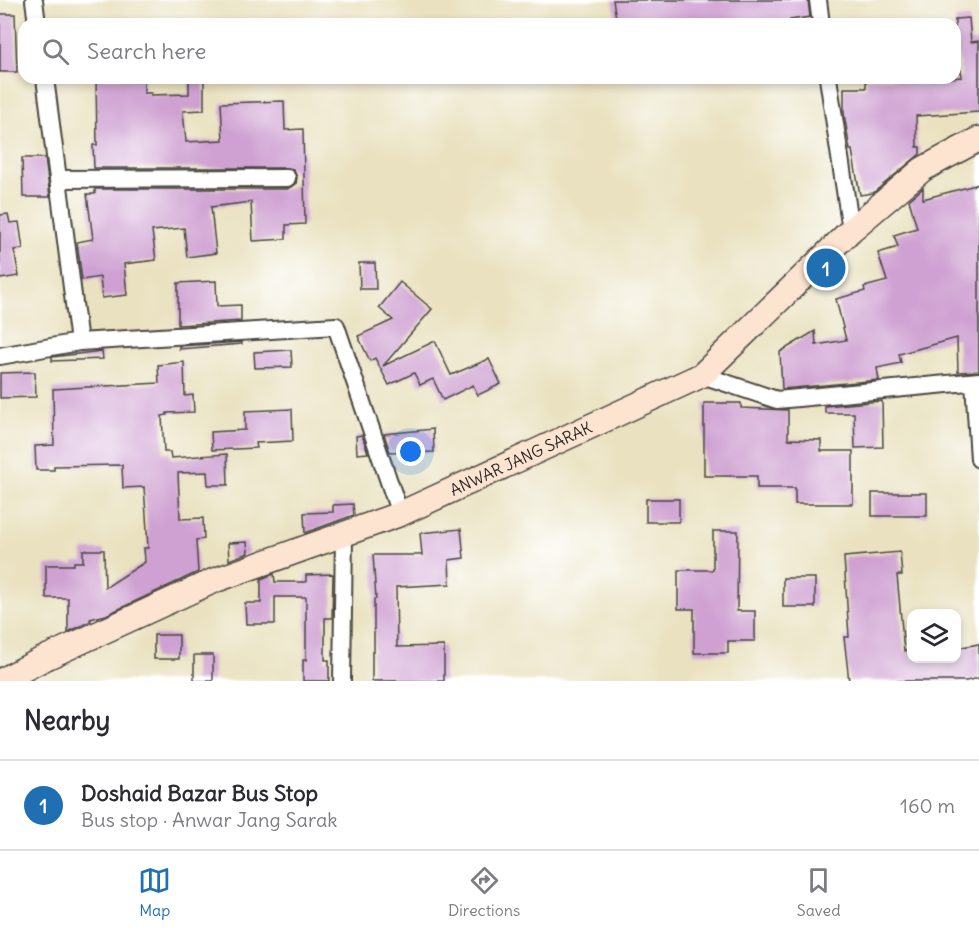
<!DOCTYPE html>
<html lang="en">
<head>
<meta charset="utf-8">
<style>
  body { margin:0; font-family:Delius,sans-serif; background:#f7f7f7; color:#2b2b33 }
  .controls { position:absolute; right:18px; bottom:18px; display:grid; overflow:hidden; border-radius:12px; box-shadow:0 3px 9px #0003 }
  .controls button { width:54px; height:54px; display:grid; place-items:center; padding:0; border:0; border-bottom:2px solid #e1e1e2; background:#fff; color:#2b2b33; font:30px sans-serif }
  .you { position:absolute; left:411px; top:452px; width:21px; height:21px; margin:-15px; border:4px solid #fff; border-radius:50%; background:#1a73e8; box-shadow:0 0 0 9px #1a73e833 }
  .badge { display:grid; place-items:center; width:39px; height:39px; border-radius:50%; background:#1f6fb2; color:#fff; font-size:20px; font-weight:700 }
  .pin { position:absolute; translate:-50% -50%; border:3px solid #fff; box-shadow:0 2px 6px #0006 }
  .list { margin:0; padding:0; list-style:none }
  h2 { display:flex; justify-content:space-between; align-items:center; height:78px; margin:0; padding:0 24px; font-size:26px }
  h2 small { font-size:20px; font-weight:400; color:#7c7c81 }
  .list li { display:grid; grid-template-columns:39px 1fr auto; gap:18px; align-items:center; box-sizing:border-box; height:90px; padding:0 24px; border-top:2px solid #e1e1e2 }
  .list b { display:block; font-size:22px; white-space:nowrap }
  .list p { margin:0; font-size:20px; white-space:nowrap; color:#7c7c81 }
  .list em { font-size:20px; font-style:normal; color:#7c7c81 }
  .icon { flex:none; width:33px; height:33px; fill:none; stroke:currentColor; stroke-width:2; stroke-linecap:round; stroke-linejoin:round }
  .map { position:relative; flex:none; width:979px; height:681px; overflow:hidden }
  .search { position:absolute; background:#fff; box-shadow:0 3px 9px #0003; left:18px; right:18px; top:18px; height:66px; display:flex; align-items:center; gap:15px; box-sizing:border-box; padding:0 21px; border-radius:18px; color:#7c7c81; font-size:22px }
  .sheet { height:168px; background:#fff }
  nav { display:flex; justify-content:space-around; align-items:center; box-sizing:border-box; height:84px; border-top:2px solid #e1e1e2; background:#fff; font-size:16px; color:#7c7c81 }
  nav a { display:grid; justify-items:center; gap:3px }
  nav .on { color:#1f6fb2 }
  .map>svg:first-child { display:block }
  .building { fill:#cfa1d2 }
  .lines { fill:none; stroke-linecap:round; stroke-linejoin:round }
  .minor-casing { stroke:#484641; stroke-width:20 }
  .secondary-casing { stroke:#484641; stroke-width:27 }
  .minor { stroke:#fff; stroke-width:16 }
  .secondary { stroke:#fde4d0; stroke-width:24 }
  .labels { text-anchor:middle; stroke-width:4.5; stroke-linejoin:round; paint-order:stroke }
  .street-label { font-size:16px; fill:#2b2b2b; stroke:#fff }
</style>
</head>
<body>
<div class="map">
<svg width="979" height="681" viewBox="0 0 979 681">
  <rect width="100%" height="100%" fill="#fff"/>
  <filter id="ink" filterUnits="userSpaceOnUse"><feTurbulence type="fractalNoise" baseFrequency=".0167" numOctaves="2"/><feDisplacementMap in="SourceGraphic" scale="12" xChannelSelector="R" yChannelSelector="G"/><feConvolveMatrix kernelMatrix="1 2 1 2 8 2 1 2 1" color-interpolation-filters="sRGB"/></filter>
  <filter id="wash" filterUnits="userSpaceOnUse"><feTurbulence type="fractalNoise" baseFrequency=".008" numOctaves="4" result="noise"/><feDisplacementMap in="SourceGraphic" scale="24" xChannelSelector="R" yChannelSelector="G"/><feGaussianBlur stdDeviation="1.35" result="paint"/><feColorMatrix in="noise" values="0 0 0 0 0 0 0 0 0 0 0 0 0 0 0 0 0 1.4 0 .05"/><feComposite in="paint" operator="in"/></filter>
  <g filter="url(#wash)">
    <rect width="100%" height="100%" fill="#e9e1bf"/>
    <g id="blocks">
      <!-- building -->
      <g class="building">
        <path d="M613,0H808L810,17L790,20V24H617Z"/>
        <path d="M0,14H15L17,72H0Z"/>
        <path d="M969,18L971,42L979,41V112L916,116L917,147H920V154L873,193L860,195L852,150H850L844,113V88H866V78L927,80L962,77L955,36V19Z"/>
        <path d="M96,78H144V93H151V95L189,94V78H204V110L183,111L186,142L223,140L221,103L284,101L285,130L303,129L305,224L286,225V239L253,241L251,202L211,207L216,253L187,257L184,228L152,231L156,260L124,264L127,295L102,298L100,277L82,280L77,242L93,239L87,194H95V189H287L296,184L297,177L293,169L287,168H94L93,145H97Z"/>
        <path d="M22,158H45L50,197H23Z"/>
        <path d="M979,184V371L958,372L957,338L899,354L901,363L877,368L879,380L782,389L780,352L815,331L816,345L846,340L836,299L865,291L864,287L887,281L878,253L898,247L894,235L917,228L909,200L923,188V199Z"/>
        <path d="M8,214L10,223L19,222L23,249L14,250L19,276L0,279V215Z"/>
        <path d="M359,263H375L376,289H360Z"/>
        <path d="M216,281L217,306L241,305V321L178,325V283Z"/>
        <path d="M400,282L432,309L383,366L435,341L451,375L489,359L501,384L478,395L473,385L443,400L433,379L420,385L414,373L389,385L375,358L370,361L358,336L393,320L379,308Z"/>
        <path d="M242,342V344L179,349V346Z"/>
        <path d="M291,350L292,367L255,368L254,352Z"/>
        <path d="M102,351L103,359L52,361V357Z"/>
        <path d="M184,362L185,396L193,395L194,412L167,413V415L162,416L164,452H170L171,458L227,454L228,485H208L207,472L178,473L180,519L203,518L204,539L196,540L198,572L106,615L90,619L91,621L68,632V598H46V565H74V562H83V550H104L105,588L145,562L144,548H148L146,515L144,487L123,488L122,465L54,466V470H36L35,446L54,445L53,389L159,383L158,365Z"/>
        <path d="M35,372L36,397L0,398V373Z"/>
        <path d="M882,401L883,447L855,448L854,413H825V406Z"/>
        <path d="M704,403H741V408L788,410V439L821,440V451H853V504H795V488H757V476H704Z"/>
        <path d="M292,409L293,441L256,443L257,448L212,450L211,432L245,430V411Z"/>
        <path d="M433,429L434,452L408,453V451L390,452L384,434Z"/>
        <path d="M362,435L368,453L357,454L356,436Z"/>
        <rect x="872" y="493" width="55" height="23"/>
        <rect x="646" y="499" width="33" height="23"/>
        <path d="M353,504L354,515L305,533L304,513L333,512V505Z"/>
        <path d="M461,529L464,558L449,560L450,584L396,587L397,647L444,646V681H372V652H374V599H376L373,555H422L420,533Z"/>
        <path d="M713,531H738L737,611H755V641H728V653H694V609H678V570H713Z"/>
        <path d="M247,542L248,553L229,560L228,543Z"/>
        <path d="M900,552L902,575H897L904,651L912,650V658H957V648L979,644V678L966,681H849L844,637H849L844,557Z"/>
        <path d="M274,574L275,582H306V575L333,574L332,618H325V660H329V681H303V660H306V597H275V624H246L245,603H261V579Z"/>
        <rect x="783" y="578" width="32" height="29"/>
        <rect x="154" y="635" width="25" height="24"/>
        <rect x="194" y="655" width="19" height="26"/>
      </g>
    </g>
  </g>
  <g filter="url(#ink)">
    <use href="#blocks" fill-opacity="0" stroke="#484641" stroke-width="1.5"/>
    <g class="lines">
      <!-- minor casing -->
      <g class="minor-casing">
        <g id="minor">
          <path d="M34,0L37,24"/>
          <path d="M818,0L821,24"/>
          <path d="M45,78L79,342"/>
          <path d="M828,78L851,230"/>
          <path d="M58,179L287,178"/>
          <path d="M0,356L79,342L336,326L400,514"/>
          <path d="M702,375L777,400L979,381"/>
          <path d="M974,382L979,459"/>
          <path d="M342,681L344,534"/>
        </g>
      </g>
      <!-- secondary casing -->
      <g class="secondary-casing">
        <g id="secondary">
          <path id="s1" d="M1,681L43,659L213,581L400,514L702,375L851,230L923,169L979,139"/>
        </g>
      </g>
      <!-- minor -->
      <use href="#minor" class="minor"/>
      <!-- secondary -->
      <use href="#secondary" class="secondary"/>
    </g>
  </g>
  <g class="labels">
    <!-- street labels -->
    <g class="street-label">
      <text dy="6" stroke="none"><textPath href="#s1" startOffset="566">ANWAR JANG SARAK</textPath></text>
    </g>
  </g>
</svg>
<div class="controls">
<button><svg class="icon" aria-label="layers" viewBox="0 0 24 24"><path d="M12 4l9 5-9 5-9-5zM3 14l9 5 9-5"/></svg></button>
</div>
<div class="you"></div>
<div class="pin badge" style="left:826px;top:268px">1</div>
<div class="search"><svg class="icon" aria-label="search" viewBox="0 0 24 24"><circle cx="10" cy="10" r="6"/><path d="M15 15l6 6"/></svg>Search here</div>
</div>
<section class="sheet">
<h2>Nearby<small></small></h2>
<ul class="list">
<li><span class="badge">1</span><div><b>Doshaid Bazar Bus Stop</b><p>Bus stop · Anwar Jang Sarak</p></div><em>160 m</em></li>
</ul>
</section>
<nav>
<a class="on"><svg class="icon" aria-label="map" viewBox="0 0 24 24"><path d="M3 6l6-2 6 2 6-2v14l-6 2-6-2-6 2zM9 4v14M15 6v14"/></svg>Map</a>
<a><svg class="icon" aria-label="directions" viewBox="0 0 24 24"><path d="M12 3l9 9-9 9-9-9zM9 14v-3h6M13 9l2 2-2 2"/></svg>Directions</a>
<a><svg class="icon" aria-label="saved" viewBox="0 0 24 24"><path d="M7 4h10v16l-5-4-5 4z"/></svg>Saved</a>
</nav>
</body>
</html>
